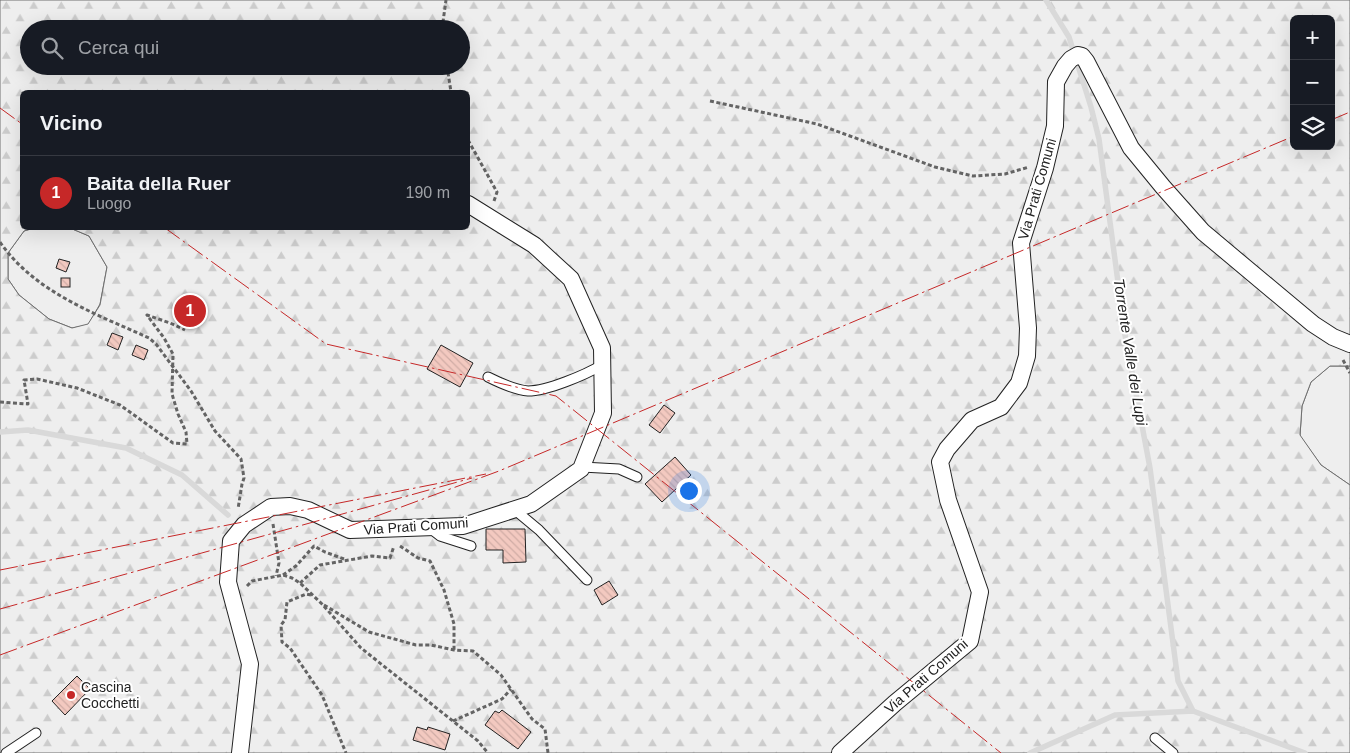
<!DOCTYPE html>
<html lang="it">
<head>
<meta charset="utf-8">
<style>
  body { margin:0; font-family:Arial,sans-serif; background:#20242c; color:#f1f3f6 }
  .controls { position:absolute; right:15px; top:15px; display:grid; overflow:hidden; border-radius:8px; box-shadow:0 5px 20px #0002 }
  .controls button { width:45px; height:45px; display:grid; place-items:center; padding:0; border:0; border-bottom:1px solid #363941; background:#171b24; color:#f1f3f6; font:25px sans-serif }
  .you { position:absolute; left:688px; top:490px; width:18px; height:18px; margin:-12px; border:4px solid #fff; border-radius:50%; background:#1a73e8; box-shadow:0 0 0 8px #1a73e833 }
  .badge { display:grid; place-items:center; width:32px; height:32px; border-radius:50%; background:#c62828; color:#fff; font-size:16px; font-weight:700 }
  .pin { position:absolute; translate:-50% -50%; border:2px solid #fff; box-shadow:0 1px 5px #0006 }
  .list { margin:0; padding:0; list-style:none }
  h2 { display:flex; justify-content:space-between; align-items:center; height:65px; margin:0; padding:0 20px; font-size:21px }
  h2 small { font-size:16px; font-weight:400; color:#9ea1a6 }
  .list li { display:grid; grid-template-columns:32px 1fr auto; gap:15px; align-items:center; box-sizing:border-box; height:75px; padding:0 20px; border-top:1px solid #363941 }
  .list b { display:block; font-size:19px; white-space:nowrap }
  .list p { margin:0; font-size:16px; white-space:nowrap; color:#9ea1a6 }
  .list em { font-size:16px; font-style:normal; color:#9ea1a6 }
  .icon { flex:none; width:28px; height:28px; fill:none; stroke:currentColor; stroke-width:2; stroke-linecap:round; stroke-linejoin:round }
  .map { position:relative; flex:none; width:1350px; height:753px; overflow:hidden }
  .search { position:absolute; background:#171b24; box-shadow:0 5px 20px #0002; left:20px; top:20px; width:450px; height:55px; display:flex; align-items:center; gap:12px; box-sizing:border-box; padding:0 18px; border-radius:28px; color:#9ea1a6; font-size:19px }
  .panel { position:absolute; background:#171b24; box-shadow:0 5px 20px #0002; left:20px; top:90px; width:450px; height:140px; border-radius:8px }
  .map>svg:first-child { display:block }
  .green { fill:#eee; stroke:#6f6f6f }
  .forest { fill:url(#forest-firs); stroke:#6f6f6f; fill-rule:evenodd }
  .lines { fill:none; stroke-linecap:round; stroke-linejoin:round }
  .stream { stroke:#d9d9d9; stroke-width:5.5 }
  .building { fill:url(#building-back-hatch); stroke:#222 }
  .service-casing { stroke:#222; stroke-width:11 }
  .minor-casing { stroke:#222; stroke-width:18 }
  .path { stroke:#646464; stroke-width:3; stroke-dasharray:4 2.5; stroke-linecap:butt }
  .service { stroke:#fff; stroke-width:9 }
  .minor { stroke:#fff; stroke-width:16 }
  .power { stroke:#c62828; stroke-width:1; stroke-dasharray:18 4 2.5 4; stroke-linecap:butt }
  .poi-dot { fill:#c62828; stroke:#fff; stroke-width:2 }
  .labels { text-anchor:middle; stroke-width:4; stroke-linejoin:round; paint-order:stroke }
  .street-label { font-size:14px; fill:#222; stroke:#fff }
  .poi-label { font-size:14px; fill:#222; stroke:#fff; text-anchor:start }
  .water-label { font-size:15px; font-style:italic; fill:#222; stroke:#fff }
</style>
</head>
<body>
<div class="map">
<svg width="1350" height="753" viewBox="0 0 1350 753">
  <defs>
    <pattern id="forest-firs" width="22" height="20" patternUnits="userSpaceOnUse" patternTransform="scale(1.25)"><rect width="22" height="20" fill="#eee"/><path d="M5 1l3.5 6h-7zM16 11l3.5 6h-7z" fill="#ccc"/></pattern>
    <pattern id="building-back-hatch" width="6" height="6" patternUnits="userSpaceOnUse" patternTransform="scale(1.25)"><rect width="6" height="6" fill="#f3c9c0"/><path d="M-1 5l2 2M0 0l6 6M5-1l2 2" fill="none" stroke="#d0aca5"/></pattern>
  </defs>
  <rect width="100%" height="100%" fill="#fff"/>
  <!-- green -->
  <g class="green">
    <path d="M34,228H70L89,236L107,267L100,304L88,325L72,328L49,319L19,295L8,279V253L24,231Z"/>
    <path d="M1330,366H1350V485L1321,465L1300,436L1302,406L1311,382Z"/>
  </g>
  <!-- forest -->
  <path class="forest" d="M0,0H1350V366H1330L1311,382L1302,406L1300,435L1321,465L1350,485V753H0ZM1294,19H1331V146H1294ZM29,29H461V66H29ZM22,92H468V228H70L89,236L107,267L100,305L88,324L72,328L49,319L19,295L8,279V253L24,231L34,228H22Z"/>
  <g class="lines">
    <!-- stream -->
    <g class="stream">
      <path d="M1046,0L1069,37L1091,107L1099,139L1125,335L1150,468L1178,681L1193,711"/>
      <path d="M0,432L28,430L126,448L182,475L228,515"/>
      <path d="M1030,753L1115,715L1193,711L1305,753"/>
    </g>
  </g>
  <!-- building -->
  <g class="building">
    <path d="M59,259L70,262L66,272L56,268Z"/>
    <rect x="61" y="278" width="9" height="9"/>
    <path d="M187,296L205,314L193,326L175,309Z"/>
    <path d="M112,333L123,337L118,350L107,345Z"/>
    <path d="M136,345L148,350L144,360L132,355Z"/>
    <path d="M441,345L473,363L460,387L427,369Z"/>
    <path d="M664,405L675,413L660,433L649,425Z"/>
    <path d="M675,457L691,475L662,502L645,484Z"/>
    <path d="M486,529H525L526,562L503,563V550H486Z"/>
    <path d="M609,581L618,595L602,605L594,590Z"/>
    <path d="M77,676L90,689L65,715L52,701Z"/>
    <path d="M502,710L531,732L518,749L485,725L495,711L499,713Z"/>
    <path d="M417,727L427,730L428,727L450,734L445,750L413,740Z"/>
  </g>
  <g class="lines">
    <!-- service casing -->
    <g class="service-casing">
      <g id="service">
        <path d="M488,377C500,383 515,390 528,391C547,391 585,375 602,365"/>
        <path d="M582,467L619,469L637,477"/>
        <path d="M515,510L539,530L587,580"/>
        <path d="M431,529L440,536L471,546"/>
        <path d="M1155,738L1173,753"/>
        <path d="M6,753L36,733"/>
      </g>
    </g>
    <!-- minor casing -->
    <g class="minor-casing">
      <g id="minor">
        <path d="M240,753L250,664L228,582L231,541L244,525L271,507L290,506L308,510L350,530L463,526L531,504L581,469L603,413L602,348L571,279L534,245L468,204"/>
        <path d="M840,753L895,703L970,641L980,592L948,500L940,462L947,449L972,420L1001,407L1019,383L1027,356L1028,328L1021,243L1045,168L1055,126L1056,82L1065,66L1071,59L1078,55L1082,56L1086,61L1131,148L1163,187L1203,232L1313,324L1333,337L1350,344"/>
      </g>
    </g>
    <!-- path -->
    <g class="path">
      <path d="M442,29L446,0"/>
      <path d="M447,66L451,92"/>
      <path d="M710,101L817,124L935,167L973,176L1005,174L1029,167"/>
      <path d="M468,140L497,192L494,201"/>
      <path d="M0,242C34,292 96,314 149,338L156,344L191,391L215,431L241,459L244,478L242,484L238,509"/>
      <path d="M1343,360L1350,373"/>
      <path d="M0,402L28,404L24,380L37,379L77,388L120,405L173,443L187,444L186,432L178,414L172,394L173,354L164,338L147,315L170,323L185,330"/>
      <path d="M273,524L279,563L276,576"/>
      <path d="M400,546L418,558L430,561L444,590L454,624V650"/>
      <path d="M283,575L296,566L314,546L325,552L344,559"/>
      <path d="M300,583L320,565L372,556L390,558L394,546"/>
      <path d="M247,586L252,581L283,575L292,578L300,583L322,604L361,648L478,741L488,753"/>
      <path d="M311,595L306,594L287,602L285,620L281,625L282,642L290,648L322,695L346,753"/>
      <path d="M324,605L369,632L416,645H431L454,650L473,651L501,675L532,719L545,729L548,753"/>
      <path d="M453,721L502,699L511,689"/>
    </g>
    <!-- service -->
    <use href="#service" class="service"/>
    <!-- minor -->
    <use href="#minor" class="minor"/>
    <!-- power -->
    <g class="power">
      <path d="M0,108L22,124"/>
      <path d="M1331,120L1350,112"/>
      <path d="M165,228L326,344L556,396L1001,753"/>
      <path d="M0,570L486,474"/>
      <path d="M0,609L472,478"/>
      <path d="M0,655L499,471L1294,136"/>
    </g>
  </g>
  <!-- markers -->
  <circle class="poi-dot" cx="71" cy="695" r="5"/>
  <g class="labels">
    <!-- street labels -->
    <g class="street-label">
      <text transform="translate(1037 189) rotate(-74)" y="5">Via Prati Comuni</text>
      <text transform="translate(416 526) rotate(-4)" y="5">Via Prati Comuni</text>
      <text transform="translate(926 676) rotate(-41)" y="5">Via Prati Comuni</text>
    </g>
    <!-- poi labels -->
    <g class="poi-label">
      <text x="81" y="692">Cascina<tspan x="81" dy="16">Cocchetti</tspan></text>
    </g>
    <!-- water labels -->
    <g class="water-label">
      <text transform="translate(1130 352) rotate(81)" y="5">Torrente Valle dei Lupi</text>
    </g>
  </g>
</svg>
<div class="controls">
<button>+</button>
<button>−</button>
<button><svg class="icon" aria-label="layers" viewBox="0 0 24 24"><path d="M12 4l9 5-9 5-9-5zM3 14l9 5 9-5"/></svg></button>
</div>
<div class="you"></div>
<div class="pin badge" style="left:190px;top:311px">1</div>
<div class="search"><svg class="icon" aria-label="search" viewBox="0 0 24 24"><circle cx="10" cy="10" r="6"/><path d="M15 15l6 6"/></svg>Cerca qui</div>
<section class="panel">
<h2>Vicino<small></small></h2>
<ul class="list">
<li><span class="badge">1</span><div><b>Baita della Ruer</b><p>Luogo</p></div><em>190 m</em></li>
</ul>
</section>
</div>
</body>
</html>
